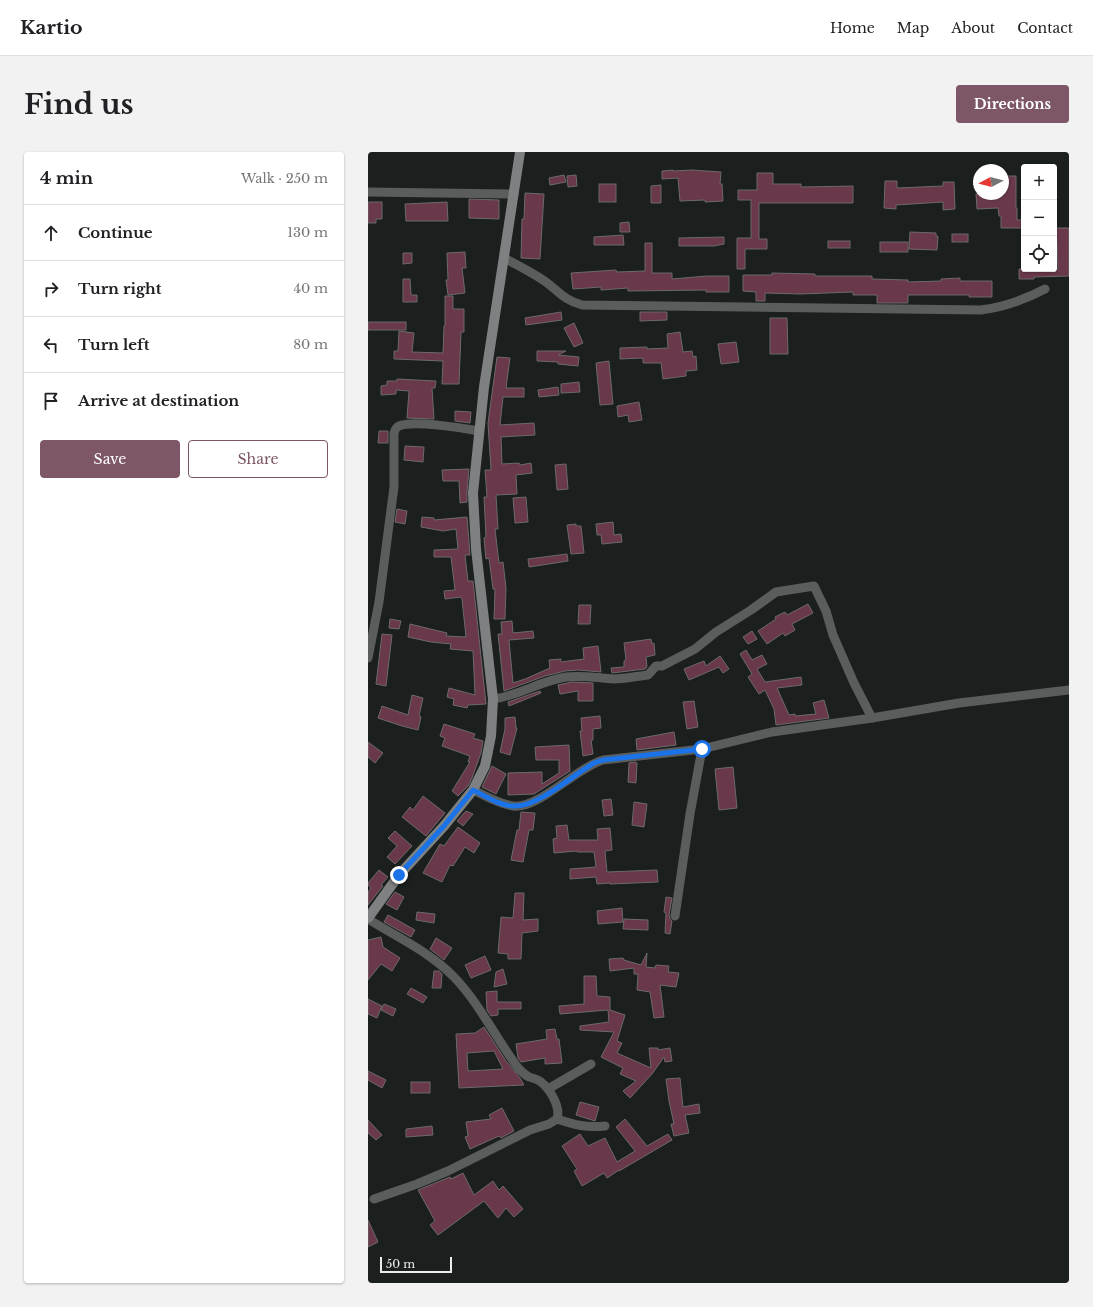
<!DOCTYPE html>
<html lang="en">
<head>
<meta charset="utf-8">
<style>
  body { margin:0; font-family:"Libre Baskerville",serif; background:#f2f2f2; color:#202124 }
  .controls { position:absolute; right:12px; top:12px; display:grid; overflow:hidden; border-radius:4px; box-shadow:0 1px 3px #0004 }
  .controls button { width:36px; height:36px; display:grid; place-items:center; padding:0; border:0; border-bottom:1px solid #e0e0e0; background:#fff; color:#202124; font:20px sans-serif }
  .compass { position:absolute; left:605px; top:12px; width:36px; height:36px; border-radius:50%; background:#fff; box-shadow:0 1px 3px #0004; rotate:263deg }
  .scale { position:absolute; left:12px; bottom:10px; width:72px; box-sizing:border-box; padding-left:4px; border:2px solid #eaedec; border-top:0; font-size:11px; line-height:14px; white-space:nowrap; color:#eaedec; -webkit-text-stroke:3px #1b1f1e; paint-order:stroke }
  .stop { position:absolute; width:12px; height:12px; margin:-9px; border:3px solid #1a73e8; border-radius:50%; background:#fff }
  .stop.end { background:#1a73e8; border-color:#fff; box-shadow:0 1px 4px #0008 }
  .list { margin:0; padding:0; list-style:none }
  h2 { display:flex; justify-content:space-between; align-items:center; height:52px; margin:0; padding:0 16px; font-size:17px }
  h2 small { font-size:13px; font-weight:400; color:#757577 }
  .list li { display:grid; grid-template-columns:26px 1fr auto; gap:12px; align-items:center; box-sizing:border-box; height:56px; padding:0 16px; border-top:1px solid #e0e0e0 }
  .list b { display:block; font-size:15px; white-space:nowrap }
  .list em { font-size:13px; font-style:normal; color:#757577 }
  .actions { display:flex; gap:8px; padding:12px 16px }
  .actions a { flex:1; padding:9px 0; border:1px solid #7d5767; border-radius:4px; text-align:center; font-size:14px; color:#7d5767 }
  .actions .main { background:#7d5767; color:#fff }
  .icon { flex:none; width:22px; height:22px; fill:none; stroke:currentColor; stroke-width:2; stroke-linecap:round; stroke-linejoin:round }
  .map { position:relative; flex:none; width:701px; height:1131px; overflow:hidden; border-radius:4px }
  header { display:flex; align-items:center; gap:24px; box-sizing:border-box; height:56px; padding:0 20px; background:#fff; border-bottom:1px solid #e0e0e0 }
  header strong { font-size:19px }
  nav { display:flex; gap:22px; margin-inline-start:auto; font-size:14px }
  .intro { display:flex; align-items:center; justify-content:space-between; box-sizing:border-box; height:96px; padding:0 24px }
  h1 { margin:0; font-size:28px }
  .button { padding:10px 18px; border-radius:4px; background:#7d5767; color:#fff; font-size:14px; font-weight:700 }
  main { display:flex; gap:24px; padding:0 24px }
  aside { flex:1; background:#fff; border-radius:4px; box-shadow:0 1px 3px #0004 }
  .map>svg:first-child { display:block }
  .building { fill:#69394b; stroke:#6d696a; fill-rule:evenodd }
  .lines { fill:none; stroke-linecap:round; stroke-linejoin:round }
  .street { stroke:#5b5d5d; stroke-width:9 }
  .secondary { stroke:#7e8181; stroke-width:10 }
  .route { stroke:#1a73e8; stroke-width:5 }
</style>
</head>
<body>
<header>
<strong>Kartio</strong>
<nav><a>Home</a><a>Map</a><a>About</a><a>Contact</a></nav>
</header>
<div class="intro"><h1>Find us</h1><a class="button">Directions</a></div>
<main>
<aside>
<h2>4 min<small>Walk · 250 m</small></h2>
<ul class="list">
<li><svg class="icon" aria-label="ahead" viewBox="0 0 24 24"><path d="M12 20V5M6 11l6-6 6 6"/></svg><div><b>Continue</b></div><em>130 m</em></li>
<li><svg class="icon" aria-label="right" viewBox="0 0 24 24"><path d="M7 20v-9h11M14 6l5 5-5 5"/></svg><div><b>Turn right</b></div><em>40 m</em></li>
<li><svg class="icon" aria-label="left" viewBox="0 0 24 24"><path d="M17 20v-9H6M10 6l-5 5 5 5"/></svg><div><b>Turn left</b></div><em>80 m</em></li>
<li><svg class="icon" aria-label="arrive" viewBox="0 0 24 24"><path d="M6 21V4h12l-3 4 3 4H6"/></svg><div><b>Arrive at destination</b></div></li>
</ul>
<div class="actions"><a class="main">Save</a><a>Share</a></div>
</aside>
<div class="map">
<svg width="701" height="1131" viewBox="0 0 701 1131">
  <rect width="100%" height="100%" fill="#1b1f1e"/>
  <!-- building -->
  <g class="building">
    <path d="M305,18V19L324,18L353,20L352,32H354L355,49L337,50V48L312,49L310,26L294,27V19Z"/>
    <path d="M389,21H405V32H433V35L485,34V51H391V87H399V97H377V117H369V86H383V48H370V38H389Z"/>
    <path d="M196,23L198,30L182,33L181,26Z"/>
    <path d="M208,23L209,34L200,35L199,24Z"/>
    <path d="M635,24H648V56H649V68H655V76H633V64H631L630,56L609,57L608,42H635Z"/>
    <path d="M517,29H529V36L575,34V30H586L587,57L575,58V50L528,53V57L516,56Z"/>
    <rect x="231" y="32" width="17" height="18"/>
    <path d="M293,33V51H283V34Z"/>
    <path d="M157,41L176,42L172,107L153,106L154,67H156Z"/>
    <path d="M101,47L131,48V67L101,66Z"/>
    <path d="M0,50H14V67H8V71H0Z"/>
    <path d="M79,50L80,69H38L37,52Z"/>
    <path d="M261,70L262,80H252V71Z"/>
    <path d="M686,76H701V124L666,125V127H651V117H690L689,90L686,91Z"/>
    <path d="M542,80L568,81V84H570L569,98L541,97Z"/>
    <rect x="584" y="82" width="16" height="8"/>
    <path d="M255,83L256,93H226V85Z"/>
    <path d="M356,85V92L346,94H311V86Z"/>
    <rect x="460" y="89" width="22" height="7"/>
    <rect x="512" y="90" width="28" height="10"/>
    <path d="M277,91H284V121H304V127L339,124H361V140H338V138L260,139V136L233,138V135L205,137L203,121L248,118L249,120L277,119Z"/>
    <path d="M97,100L98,116H94L97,141L80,143L78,128H80L79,101Z"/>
    <path d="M35,101H44V111L35,112Z"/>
    <path d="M404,121L447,122V124H504V127L540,128V130L573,129V127L592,126V129H624V145H601V143H540V151H509V143H485V140L432,142L397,141V149H388V140L375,139V123H404Z"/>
    <path d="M35,127H42L43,143H49V150H35Z"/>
    <path d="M77,144H85V157H96V180H93L91,232H74L75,209L26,207V199H30L31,179L46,181L44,200L75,201L76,174H77Z"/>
    <path d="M193,160L194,168L158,173L157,166Z"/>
    <path d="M272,160H299V168L272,169Z"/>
    <path d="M402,166H419L420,202H402Z"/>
    <rect x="0" y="170" width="38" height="8"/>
    <path d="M206,171L215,191L206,195L196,176Z"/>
    <path d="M312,180L315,200L324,199L325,205L328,204L329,218L318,219V224L295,227L293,211H275V206L252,207V196L279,195V197L300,196L299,182Z"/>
    <path d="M368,190L371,210L353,212L350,192Z"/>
    <path d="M169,199H198L190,203L211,205L210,214L190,212V210L169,209Z"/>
    <path d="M129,205L142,206L138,236H156V245H135L132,273L166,271L167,283L133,285L134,312L151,311L152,313L163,311L164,321L148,323L149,342L128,343L130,377H127L131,411L135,410L138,436L137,467H126L127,437H125L121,406L118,407L116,386L118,385L116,345H119L117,318H123L120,271Z"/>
    <path d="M241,209L245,252L232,253L228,211Z"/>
    <path d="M29,227L68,229L67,236H64L66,267L39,266L41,239L28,238V242L13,243V234L19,233V229H29Z"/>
    <path d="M211,230L212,240L193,241V232Z"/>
    <path d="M190,235L191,243L171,245L170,238Z"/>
    <path d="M271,250L274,268L261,270L260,263L250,265L249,254Z"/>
    <path d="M87,259L103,260L102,271L87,269Z"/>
    <path d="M11,279H20V291H10Z"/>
    <path d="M37,294L56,295L55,310L36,308Z"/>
    <path d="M198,312L200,337L189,338L187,313Z"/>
    <path d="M101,317L99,340V350L92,351L91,329H75L74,318Z"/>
    <path d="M158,345L160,370L147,371L145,346Z"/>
    <path d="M29,357L39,359L37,372L27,370Z"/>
    <path d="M54,365L66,366V368L99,365L102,403H97L100,429H105L118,552L100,553L99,556L85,553L86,547L79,545L81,536L107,543L105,499L82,497L83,492L63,490L40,485L42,472L79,481L78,484L98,485L94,447L93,445L77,447L76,439L87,438L83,405H66V398L90,397L88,377L75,379L53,375Z"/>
    <path d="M245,370L246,383L253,382L254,390L234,392L233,383H229L228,372Z"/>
    <path d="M208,372V374H213L216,401L203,402L199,373Z"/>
    <path d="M199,402L200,409L161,415L160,407Z"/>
    <path d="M440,452L445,461L424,472L427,478L417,484L415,481L399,492L390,479L408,467L407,465L417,460L419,463Z"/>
    <path d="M211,453H223L222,472H210Z"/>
    <path d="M22,467L33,469L31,477L21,476Z"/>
    <path d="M144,469L145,481L165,479L166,486L141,488L145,531L157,527L182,516L181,508L193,507V510L216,507L215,496L230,494L233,520L210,518L197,519L177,524L136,539L130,482H134L133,470Z"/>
    <path d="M384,479L389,487L380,492L375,485Z"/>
    <path d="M14,482L24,483L18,534L8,532Z"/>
    <path d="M283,487L284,492L286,491L287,503L278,505L279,515L277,517L244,521L243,516L256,515V509L258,508L256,491Z"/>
    <path d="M378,498L384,508L394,503L399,512L389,517L397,530L433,525L434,533L409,536L421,563L427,562V564L448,562L445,551L456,548L461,566L408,573L406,557L397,538L391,542L380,525L384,522L372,502Z"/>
    <path d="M352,504L361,517L355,521L351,515L321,528L316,517L336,509L338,514Z"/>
    <path d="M204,530L225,531V549H210V539L192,542L190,533Z"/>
    <path d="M172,539L173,541L141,554L140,550Z"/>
    <path d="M44,543L55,546L51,564L53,565L50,578L34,574L10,566L14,554L40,563Z"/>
    <path d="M326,549L330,575L319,577L315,550Z"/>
    <path d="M232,564L233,576L225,577V588H223L225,602L215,604L212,579H214L213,566Z"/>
    <path d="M147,565L148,576H149L142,603L132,600L137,577V566Z"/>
    <path d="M76,572L107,582L105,586L115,589L113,601L104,626L100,634L90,644L84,639L102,610H100L102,604L74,594L77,586L72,584Z"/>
    <path d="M306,580L308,593L269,598L268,587Z"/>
    <path d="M0,590L15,601L7,611L0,605Z"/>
    <path d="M201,593L202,619L166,642L140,643V621L174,620V632L191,621V608H168L167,595Z"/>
    <path d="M267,610L269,611L268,631L260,630L261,611Z"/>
    <path d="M124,614L138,622L128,642L114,635Z"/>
    <path d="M365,615L369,656L351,658L347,617Z"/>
    <path d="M55,644L77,661L58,684L34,665L42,655L45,658Z"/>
    <path d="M243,647L245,663L236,664L234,648Z"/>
    <path d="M266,650L279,652L276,675L264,673Z"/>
    <path d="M98,659L105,662L95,674L89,669Z"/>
    <path d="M153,660L167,661L165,678H161L155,710L143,708L149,678H151Z"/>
    <path d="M199,673L201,688H230L229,677L242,676L244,698L237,699L239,720L289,718L290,730L242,732V731L229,732L228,725L202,727V717L228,715L226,700H209V699L186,701L185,687L189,686L188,674Z"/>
    <path d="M90,675L112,691L106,701L97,695L85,714L82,713L74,730L55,721L72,692L76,694Z"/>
    <path d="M27,679L44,694L27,712L19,705L29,694L20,686Z"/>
    <path d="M11,718L20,725L13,733L15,734L0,753V740L3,736L0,733V731Z"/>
    <path d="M27,740L36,745L29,758L18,752Z"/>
    <path d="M147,741H156L155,768L170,767V779L154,781L153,807H140V802L130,801L133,765L145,766Z"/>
    <path d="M298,745L304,746L301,763L302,767L304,769L302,782L297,781L298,761L296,760Z"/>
    <path d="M254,756L255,770L230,772L229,759Z"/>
    <path d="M49,760L67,762L66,771L48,768Z"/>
    <path d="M20,763L47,778L43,785L16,770Z"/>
    <path d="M256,767L280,768V778L255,777Z"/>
    <path d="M13,785L15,795L32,806L24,819L13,812L0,828V788Z"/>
    <path d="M68,786L84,796L76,808L62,797Z"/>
    <path d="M279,801L278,815L287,816L288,813L301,814L300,820L311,821L308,835L292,833L296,865L286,866L282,840L269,838L270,822H266V816L242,819L241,807L255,806L256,808L273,813Z"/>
    <path d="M117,804L123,818L103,826L97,813Z"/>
    <path d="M135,817L139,832L126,835L128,820Z"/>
    <path d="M66,819H71L74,822L73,836H64Z"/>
    <path d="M216,824H228L229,844L242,845V858L257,863L249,889L254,891L249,901L283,916L281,896H290V898L302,896L304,909L297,910L296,905L284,922L262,946L255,939L268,929L252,922L255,916L233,905L246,880L212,878V874L241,870L240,858L192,862L191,854L216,852Z"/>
    <path d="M43,836L59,845L55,851L39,842Z"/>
    <path d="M129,839V850H153V857H130V863L123,864L119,858L118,840Z"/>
    <path d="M0,847L14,854L9,866L0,862Z"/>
    <path d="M16,852L28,857L25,864L13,858Z"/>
    <path d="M116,875L138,909L152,926L156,933L91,936L88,882L107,881ZM126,899L135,917L100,919L99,901Z"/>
    <path d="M187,877L189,887H191L194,911L177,912V906L153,910L150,906L148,892L179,887L178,878Z"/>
    <path d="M0,919L18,928L14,936L0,928Z"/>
    <path d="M312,926L315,955L331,952L332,961L317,963L321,981L306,984L303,972H306L301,949L298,927Z"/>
    <rect x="43" y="930" width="19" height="11"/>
    <path d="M212,950L231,955L227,969L208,963Z"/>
    <path d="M134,956L146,979L133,986L131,984L102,997L97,985L100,984L98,970L123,967L121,963Z"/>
    <path d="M257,967L279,994L300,982L304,988L251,1019V1018L239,1026L236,1021L214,1034L206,1019L209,1017L194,994L212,982L220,994L237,986L249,1010L267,999L248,975Z"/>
    <path d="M0,968L14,983L8,988L0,981Z"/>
    <path d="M64,974L65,983L38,985V977Z"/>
    <path d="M95,1021L106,1043L125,1029L131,1038L135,1034L155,1057L146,1065L138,1056L130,1066L116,1049L70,1083L62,1073L67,1069L50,1038L82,1025L83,1027Z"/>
    <path d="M0,1068L10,1090L0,1095Z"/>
  </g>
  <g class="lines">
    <!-- street -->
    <g class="street">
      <path d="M0,40L146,42"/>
      <path d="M136,106C149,113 163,120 175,128C190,138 195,148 214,153L613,158C636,155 656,148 677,137"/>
      <path d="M0,506L11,450L21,373L26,335V281C27,278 28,275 31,274C45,268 95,276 111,279"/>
      <path d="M125,547C151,544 171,529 198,525C214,523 230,526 246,527C257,527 269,524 280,523L288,514H294L327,497L348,480L383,458L408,440L446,434L458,459L465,483L486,531L504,566"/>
      <path d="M105,638C118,644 131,652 145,654C169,658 208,616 235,608L334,597L404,580L504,566L591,551L701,538"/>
      <path d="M307,764L322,662L334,597"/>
      <path d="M0,767C29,785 62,800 86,825C112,852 128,887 151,917C154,920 157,923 161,925C165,926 169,927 173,930C182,937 193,955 189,967L181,972L162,978L80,1019L49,1032L6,1047"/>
      <path d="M180,937L223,912"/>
      <path d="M189,967C207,973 218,976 237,974"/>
    </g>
    <!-- secondary -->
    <path class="secondary" d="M0,766L31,723L76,674L105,638L117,614L123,584L125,547L108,397L105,341L116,235L152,0"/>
  </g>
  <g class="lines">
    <!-- route -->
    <path class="route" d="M31,723L76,674L105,638C118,644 133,655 148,654C171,654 205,623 226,611L235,608L334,597"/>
  </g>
</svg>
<div class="controls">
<button>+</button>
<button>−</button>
<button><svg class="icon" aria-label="locate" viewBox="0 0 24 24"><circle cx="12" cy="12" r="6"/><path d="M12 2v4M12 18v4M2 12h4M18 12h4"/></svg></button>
</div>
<svg class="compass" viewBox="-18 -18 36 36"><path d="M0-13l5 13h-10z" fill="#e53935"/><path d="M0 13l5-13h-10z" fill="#757577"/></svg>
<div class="scale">50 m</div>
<div class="stop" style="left:334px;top:597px"></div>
<div class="stop end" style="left:31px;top:723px"></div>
</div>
</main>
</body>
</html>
